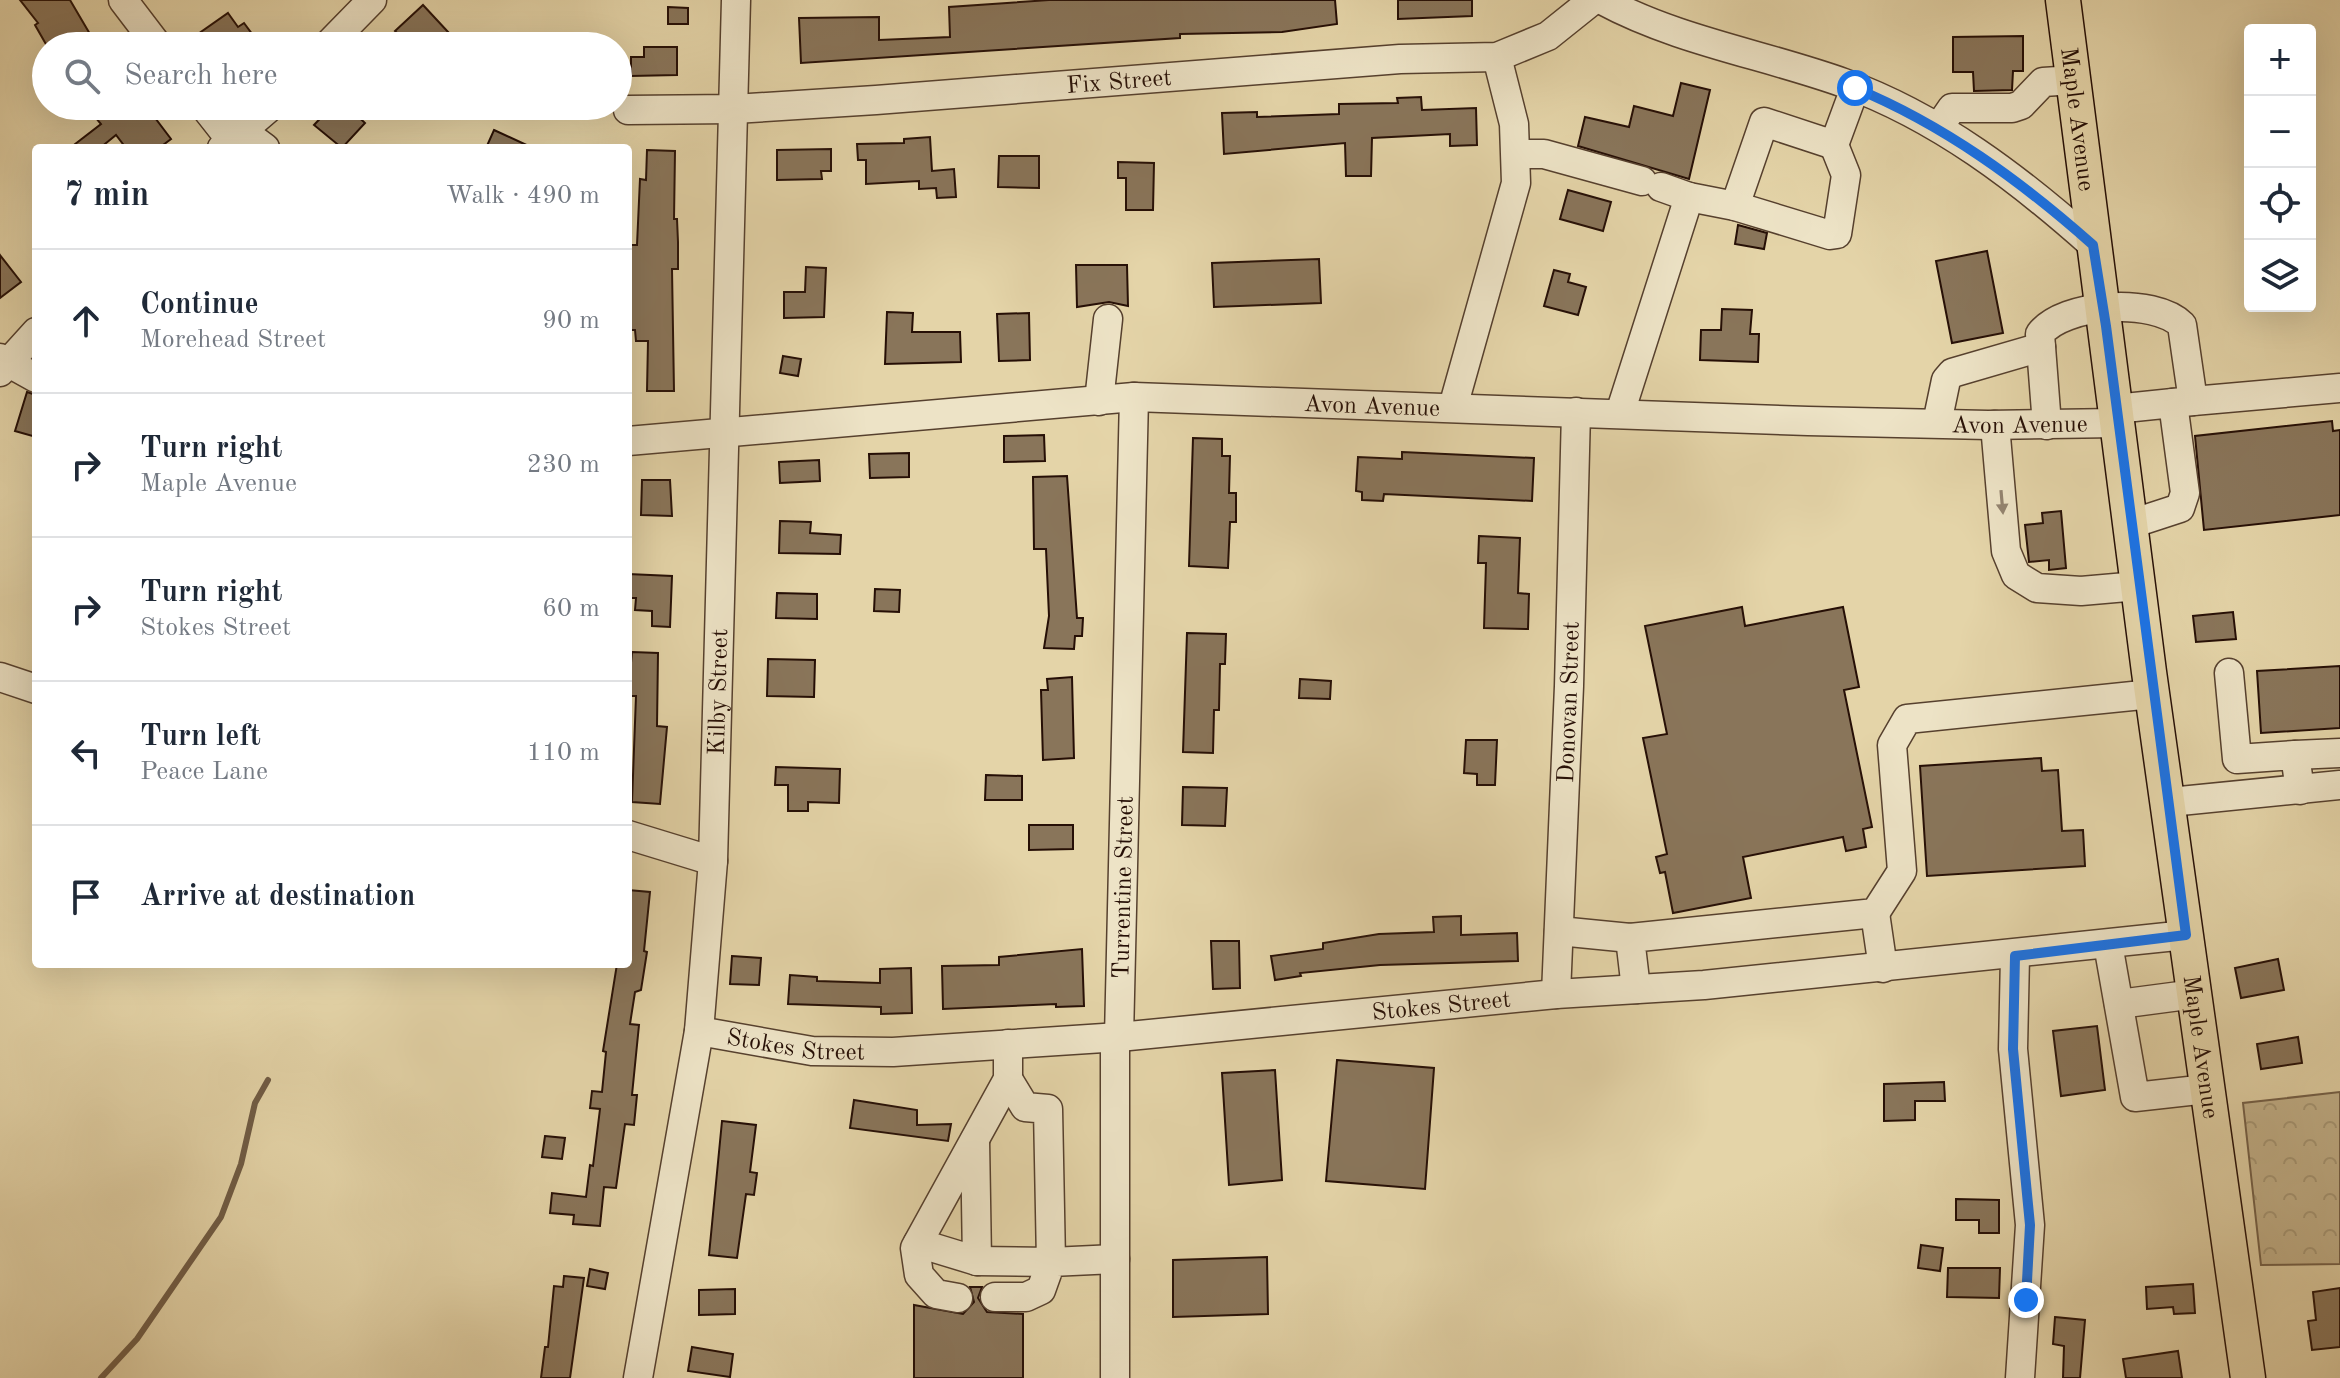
<!DOCTYPE html>
<html lang="en">
<head>
<meta charset="utf-8">
<style>
  body { margin:0; font-family:"Old Standard TT",serif; background:#f6f6f7; color:#1f2937 }
  .controls { position:absolute; right:24px; top:24px; display:grid; overflow:hidden; border-radius:8px; box-shadow:0 8px 32px #0002 }
  .controls button { width:72px; height:72px; display:grid; place-items:center; padding:0; border:0; border-bottom:2px solid #e0e1e3; background:#fff; color:#1f2937; font:40px sans-serif }
  .stop { position:absolute; width:24px; height:24px; margin:-18px; border:6px solid #1a73e8; border-radius:50%; background:#fff }
  .stop.end { background:#1a73e8; border-color:#fff; box-shadow:0 2px 8px #0008 }
  .list { margin:0; padding:0; list-style:none }
  h2 { display:flex; justify-content:space-between; align-items:center; height:104px; margin:0; padding:0 32px; font-size:34px }
  h2 small { font-size:26px; font-weight:400; color:#747a83 }
  .list li { display:grid; grid-template-columns:52px 1fr auto; gap:24px; align-items:center; box-sizing:border-box; height:144px; padding:0 32px; border-top:2px solid #e0e1e3 }
  .list b { display:block; font-size:30px; white-space:nowrap }
  .list p { margin:0; font-size:26px; white-space:nowrap; color:#747a83 }
  .list em { font-size:26px; font-style:normal; color:#747a83 }
  .icon { flex:none; width:44px; height:44px; fill:none; stroke:currentColor; stroke-width:2; stroke-linecap:round; stroke-linejoin:round }
  .map { position:relative; flex:none; width:2340px; height:1378px; overflow:hidden }
  .search { position:absolute; background:#fff; box-shadow:0 8px 32px #0002; left:32px; top:32px; width:600px; height:88px; display:flex; align-items:center; gap:20px; box-sizing:border-box; padding:0 28px; border-radius:44px; color:#747a83; font-size:30px }
  .panel { position:absolute; background:#fff; box-shadow:0 8px 32px #0002; left:32px; top:144px; width:600px; height:824px; border-radius:8px }
  .map>svg:first-child { display:block }
  .park { fill:url(#park-crowns); stroke:#756149; stroke-width:2 }
  .lines { fill:none; stroke-linecap:round; stroke-linejoin:round }
  .stream { stroke:#715d46; stroke-width:6 }
  .building { fill:#89755a; stroke:#260f06; stroke-width:2 }
  .minor-casing { stroke:#56402e; stroke-width:31 }
  .major-casing { stroke:#260f06; stroke-width:37 }
  .minor { stroke:#ede3c6; stroke-width:28 }
  .major { stroke:#e4d4a8; stroke-width:34 }
  .oneway { fill:#938470 }
  .route { stroke:#1a73e8; stroke-width:10 }
  .labels { text-anchor:middle; stroke-width:6; stroke-linejoin:round; paint-order:stroke }
  .street-label { font-size:24px; fill:#260f06; stroke:#ede3c6 }
</style>
</head>
<body>
<div class="map">
<svg width="2340" height="1378" viewBox="0 0 2340 1378">
  <defs>
    <pattern id="park-crowns" width="20" height="18" patternUnits="userSpaceOnUse" patternTransform="scale(2)"><rect width="20" height="18" fill="#c4b38c"/><path d="M2 6a3 3 0 1 1 6 0M12 15a3 3 0 1 1 6 0" fill="none" stroke="#a89977"/></pattern>
  </defs>
  <rect width="100%" height="100%" fill="#e4d4a8"/>
  <filter id="stains"><feTurbulence type="fractalNoise" baseFrequency=".0025" numOctaves="4"/><feColorMatrix values="0 0 0 0 .2 0 0 0 0 .09 0 0 0 0 .02 0 0 0 .5 -.17"/></filter>
  <radialGradient id="worn" r=".72"><stop offset=".6" stop-color="#630" stop-opacity="0"/><stop offset="1" stop-color="#630" stop-opacity=".3"/></radialGradient>
  <!-- park -->
  <path class="park" d="M2340,1092V1264L2261,1265L2243,1103Z"/>
  <g class="lines">
    <!-- stream -->
    <path class="stream" d="M101,1378L137,1339L221,1217L241,1164L255,1103L268,1080"/>
  </g>
  <!-- building -->
  <g class="building">
    <path d="M20,0H70L97,46H47L35,25L38,23Z"/>
    <path d="M1049,0H1335L1337,24L1282,32L1180,34V38L801,63L799,18L879,17V40L950,37L949,7Z"/>
    <path d="M1398,0H1472V16L1398,19Z"/>
    <path d="M423,5L449,33L435,46H410L395,31Z"/>
    <path d="M668,7L688,8V24H668Z"/>
    <path d="M228,13L238,27L244,23L261,46H207L198,34Z"/>
    <path d="M2023,36V71H2013L2012,90L1974,91L1973,72H1953V37Z"/>
    <path d="M644,47H677V75L631,76V57H644Z"/>
    <path d="M1681,83L1710,90L1689,179L1578,146L1585,117L1629,127L1634,106L1673,116Z"/>
    <path d="M1421,97L1422,110L1476,108L1477,145L1450,146V134L1372,138L1371,176H1346L1345,143L1224,154L1222,113L1257,112V117L1339,114V104L1398,103L1397,98Z"/>
    <path d="M86,106H146L171,139L159,148H126L116,135L100,148H70L101,124Z"/>
    <path d="M332,106H347L365,123L342,148L314,125Z"/>
    <path d="M494,130L533,148H486Z"/>
    <path d="M930,137L932,171L954,169L956,197L937,198L936,188L919,189V181L866,184V160H858L857,144L904,143V139Z"/>
    <path d="M831,149V171H821L822,179L777,180V150Z"/>
    <path d="M647,150L675,151L674,219H677L678,242V269H672L674,391H647L648,341H636L635,330H628V245H637L640,179L646,180Z"/>
    <path d="M999,156H1039V188L998,187Z"/>
    <path d="M1118,162L1154,163L1153,210H1126V178H1118Z"/>
    <path d="M1568,190L1611,202L1603,231L1560,219Z"/>
    <path d="M1738,225L1767,233L1764,249L1735,244Z"/>
    <path d="M1987,251L2003,333L1952,343L1936,261Z"/>
    <path d="M0,255L21,282L0,298Z"/>
    <path d="M1319,259L1321,303L1214,307L1212,263Z"/>
    <path d="M1076,265H1127L1128,306L1109,302L1077,307Z"/>
    <path d="M806,267L826,268L824,317L784,318V292H805Z"/>
    <path d="M1554,270L1570,274L1568,282L1586,287L1578,315L1544,306Z"/>
    <path d="M1722,309L1752,310L1750,334H1759L1758,362L1700,360L1701,330H1721Z"/>
    <path d="M887,312L913,313L912,332H960L961,362L885,364Z"/>
    <path d="M1029,313L1030,360L999,361L997,314Z"/>
    <path d="M783,356L801,359L798,376L780,373Z"/>
    <path d="M27,392L36,395V437L15,431Z"/>
    <path d="M2332,421L2333,431L2340,430V515L2204,530L2195,436Z"/>
    <path d="M1044,435L1045,461L1004,462V436Z"/>
    <path d="M1193,438L1222,439V456H1230L1229,493H1236V522H1230L1228,568L1189,566Z"/>
    <path d="M1402,452L1534,458L1532,501L1384,494L1383,501L1362,500V492L1356,491L1358,457L1402,459Z"/>
    <path d="M909,453V477L870,478L869,454Z"/>
    <path d="M819,460L820,481L780,483L779,462Z"/>
    <path d="M1067,476L1077,618H1083L1082,636H1075L1074,649L1044,648L1049,616L1046,549H1034L1033,477Z"/>
    <path d="M642,480H670L672,516L641,515Z"/>
    <path d="M2061,511L2066,568L2049,570V560L2029,562L2025,525L2043,523L2042,513Z"/>
    <path d="M780,521L811,522L810,533L841,535L840,554L779,553Z"/>
    <path d="M1479,536L1520,538L1518,593L1529,594L1528,629L1484,628L1486,563H1478Z"/>
    <path d="M628,574L672,576L670,627L652,626V611L635,610L636,598H628Z"/>
    <path d="M875,589L900,590L899,612L874,611Z"/>
    <path d="M777,593L817,594V619L776,618Z"/>
    <path d="M1742,607L1745,626L1843,607L1859,687L1844,690L1872,827L1863,829L1866,847L1846,851L1843,837L1743,857L1751,898L1673,913L1665,872L1660,873L1656,857L1667,854L1643,738L1667,734L1645,626Z"/>
    <path d="M2233,612L2236,639L2196,642L2193,616Z"/>
    <path d="M1187,633L1226,634L1225,664H1220L1219,710H1214L1213,753L1183,752Z"/>
    <path d="M632,652L658,653L657,726L667,727L660,804L632,802L636,696H628Z"/>
    <path d="M768,659L815,660L814,697L767,696Z"/>
    <path d="M2340,666V728L2261,733L2257,671Z"/>
    <path d="M1072,677L1074,758L1043,760L1041,690H1048L1047,679Z"/>
    <path d="M1300,679L1331,681L1330,699L1299,698Z"/>
    <path d="M1466,740H1497L1495,785H1477V774L1464,773Z"/>
    <path d="M2041,758L2042,771L2058,770L2062,831L2083,830L2085,866L1927,876L1920,766Z"/>
    <path d="M776,767L840,769L839,803L808,802V811H788V785H775Z"/>
    <path d="M986,775L1022,776V800H985Z"/>
    <path d="M1183,787L1227,788L1225,826L1182,825Z"/>
    <path d="M1029,825H1073V849L1029,850Z"/>
    <path d="M628,890L650,892L644,951L647,952L641,990L635,992L630,1024L639,1025L632,1095H637L634,1125L625,1124L616,1188L604,1187L600,1226L573,1224L574,1215L550,1213L552,1193L586,1197L590,1165L593,1166L600,1109L590,1108L592,1091L602,1092L606,1052L603,1051L617,964H628Z"/>
    <path d="M1461,916V935L1517,933L1518,961L1380,965L1300,973L1301,976L1275,980L1271,956L1323,949V943L1379,934L1434,932L1433,917Z"/>
    <path d="M1211,941H1239L1240,988L1213,989Z"/>
    <path d="M1082,949L1084,1006L1056,1007V1004L943,1009L942,966L999,965V957Z"/>
    <path d="M732,956L761,958L759,985L730,984Z"/>
    <path d="M2278,959L2284,990L2241,998L2235,968Z"/>
    <path d="M911,968L912,1013L881,1014V1007L788,1004L790,975L817,977V981L880,983V969Z"/>
    <path d="M2097,1026L2105,1090L2061,1096L2053,1031Z"/>
    <path d="M2298,1037L2302,1063L2261,1069L2257,1044Z"/>
    <path d="M1337,1060L1434,1068L1425,1189L1326,1181Z"/>
    <path d="M1275,1070L1282,1180L1229,1185L1222,1073Z"/>
    <path d="M1944,1082L1945,1101H1915V1120L1884,1121V1084Z"/>
    <path d="M854,1100L917,1110V1125L951,1124L948,1141L850,1128Z"/>
    <path d="M722,1121L756,1125L750,1172L757,1173L754,1195L746,1194L737,1258L709,1255Z"/>
    <path d="M545,1136L565,1138L562,1159L542,1157Z"/>
    <path d="M1956,1199L1999,1200V1233H1979V1220H1956Z"/>
    <path d="M1921,1245L1943,1248L1940,1271L1918,1268Z"/>
    <path d="M1267,1257L1268,1314L1173,1317V1260Z"/>
    <path d="M1948,1268H2000L1999,1298L1947,1297Z"/>
    <path d="M590,1269L608,1273L605,1289L587,1286Z"/>
    <path d="M564,1276L584,1278L570,1378H541L545,1347H548L554,1286L563,1287Z"/>
    <path d="M2193,1284L2195,1313L2174,1314L2173,1307L2147,1309L2146,1287Z"/>
    <path d="M970,1287H982L978,1298L987,1312L1023,1314V1378H914V1305L963,1314L974,1302Z"/>
    <path d="M2340,1288V1347L2312,1350L2308,1321L2316,1320L2313,1292Z"/>
    <path d="M735,1289V1314L699,1315V1290Z"/>
    <path d="M2055,1317L2085,1320L2080,1378H2063L2064,1346L2053,1344Z"/>
    <path d="M692,1347L733,1354L730,1377L688,1371Z"/>
    <path d="M2178,1351L2182,1378H2126L2123,1359Z"/>
  </g>
  <g class="lines">
    <!-- minor casing -->
    <g class="minor-casing">
      <g id="minor">
        <path d="M123,0L158,46"/>
        <path d="M1602,0C1678,41 1763,54 1844,83C1938,117 2019,179 2093,245"/>
        <path d="M327,46L372,0"/>
        <path d="M204,106L230,139"/>
        <path id="s1" d="M628,110L734,109L876,100L1400,59L1497,57L1548,36L1593,0"/>
        <path d="M1939,127L1952,108H2012L2021,105L2043,82L2074,80"/>
        <path d="M241,130L265,148"/>
        <path d="M222,148L271,106"/>
        <path d="M1517,154H1544L1642,181"/>
        <path d="M1689,197L1735,206L1764,122L1834,145L1855,88"/>
        <path d="M1735,206L1830,235L1837,234L1846,175L1834,145"/>
        <path d="M0,358L36,378"/>
        <path d="M0,372L36,332"/>
        <path d="M1099,401L1108,319"/>
        <path d="M2193,401L2340,388"/>
        <path d="M1453,407L1516,183L1514,124L1497,57"/>
        <path d="M2115,409L2173,403L2185,493L2180,508L2131,524"/>
        <path d="M1620,413L1689,197L1661,187"/>
        <path d="M1937,423L1946,380L1952,373L2041,347"/>
        <path d="M1995,425L2006,551L2016,575L2037,588L2081,591L2138,586"/>
        <path d="M2047,425L2040,334C2063,303 2154,297 2182,325L2193,401L2173,403"/>
        <path id="s2" d="M628,441L1134,397L1808,421L1988,425L2117,423"/>
        <path d="M2229,673L2237,759L2295,755L2300,790"/>
        <path d="M0,677L36,689"/>
        <path d="M2295,755L2340,753"/>
        <path d="M2170,802L2340,785"/>
        <path d="M628,835L713,861"/>
        <path d="M1875,913L1883,968"/>
        <path d="M1559,931L1630,938"/>
        <path d="M2108,944L2135,1097L2207,1089"/>
        <path d="M2015,956L2013,1049L2030,1225L2020,1378"/>
        <path d="M1636,989L1630,938L1875,913L1902,871L1892,745L1907,719L2152,694"/>
        <path id="s3" d="M1556,994L1569,686L1576,412"/>
        <path d="M2119,1004L2195,994"/>
        <path id="s4" d="M699,1031L812,1051L893,1052L1119,1037L1556,994L1704,985L2186,935"/>
        <path d="M918,1243L977,1261L975,1140"/>
        <path d="M977,1261L1051,1262L1048,1109L1025,1107L1008,1079"/>
        <path d="M995,1297H1026L1041,1290L1051,1262L1115,1259"/>
        <path d="M958,1298L936,1294L919,1275L915,1248L1008,1079V1044"/>
        <path id="s5" d="M638,1378L699,1031L713,861L736,0"/>
        <path id="s6" d="M1115,1378V1042L1119,1037L1134,397"/>
      </g>
    </g>
    <!-- major casing -->
    <g class="major-casing">
      <g id="major">
        <path id="s7" d="M2063,0L2149,672L2248,1378"/>
      </g>
    </g>
    <!-- minor -->
    <use href="#minor" class="minor"/>
    <!-- major -->
    <use href="#major" class="major"/>
  </g>
  <!-- one-way arrows -->
  <defs><path id="oneway-solid" d="M-6-.8H1V-3.2L6.5 0L1 3.2V.8H-6Z" transform="scale(2)"/></defs>
  <use class="oneway" href="#oneway-solid" transform="translate(2002 502) rotate(85)"/>
  <g class="lines">
    <!-- route -->
    <path class="route" d="M1855,88C1944,125 2021,181 2093,245L2106,326L2186,935L2015,956L2013,1049L2030,1225L2026,1300"/>
  </g>
  <g class="labels">
    <!-- street labels -->
    <g class="street-label">
      <text dy="8" stroke="none"><textPath href="#s1" startOffset="492">Fix Street</textPath></text>
      <text dy="8" stroke="none"><textPath href="#s7" startOffset="120">Maple Avenue</textPath></text>
      <text dy="8" stroke="none"><textPath href="#s2" startOffset="746">Avon Avenue</textPath></text>
      <text dy="8" stroke="none"><textPath href="#s2" startOffset="1394">Avon Avenue</textPath></text>
      <text dy="8" stroke="none"><textPath href="#s5" startOffset="692">Kilby Street</textPath></text>
      <text dy="8" stroke="none"><textPath href="#s3" startOffset="292">Donovan Street</textPath></text>
      <text dy="8" stroke="none"><textPath href="#s6" startOffset="492">Turrentine Street</textPath></text>
      <text dy="8" stroke="none"><textPath href="#s4" startOffset="746">Stokes Street</textPath></text>
      <text dy="8" stroke="none"><textPath href="#s4" startOffset="98">Stokes Street</textPath></text>
      <text dy="8" stroke="none"><textPath href="#s7" startOffset="1056">Maple Avenue</textPath></text>
    </g>
  </g>
  <rect width="100%" height="100%" filter="url(#stains)"/>
  <rect width="100%" height="100%" fill="url(#worn)"/>
</svg>
<div class="controls">
<button>+</button>
<button>−</button>
<button><svg class="icon" aria-label="locate" viewBox="0 0 24 24"><circle cx="12" cy="12" r="6"/><path d="M12 2v4M12 18v4M2 12h4M18 12h4"/></svg></button>
<button><svg class="icon" aria-label="layers" viewBox="0 0 24 24"><path d="M12 4l9 5-9 5-9-5zM3 14l9 5 9-5"/></svg></button>
</div>
<div class="stop" style="left:1855px;top:88px"></div>
<div class="stop end" style="left:2026px;top:1300px"></div>
<div class="search"><svg class="icon" aria-label="search" viewBox="0 0 24 24"><circle cx="10" cy="10" r="6"/><path d="M15 15l6 6"/></svg>Search here</div>
<section class="panel">
<h2>7 min<small>Walk · 490 m</small></h2>
<ul class="list">
<li><svg class="icon" aria-label="ahead" viewBox="0 0 24 24"><path d="M12 20V5M6 11l6-6 6 6"/></svg><div><b>Continue</b><p>Morehead Street</p></div><em>90 m</em></li>
<li><svg class="icon" aria-label="right" viewBox="0 0 24 24"><path d="M7 20v-9h11M14 6l5 5-5 5"/></svg><div><b>Turn right</b><p>Maple Avenue</p></div><em>230 m</em></li>
<li><svg class="icon" aria-label="right" viewBox="0 0 24 24"><path d="M7 20v-9h11M14 6l5 5-5 5"/></svg><div><b>Turn right</b><p>Stokes Street</p></div><em>60 m</em></li>
<li><svg class="icon" aria-label="left" viewBox="0 0 24 24"><path d="M17 20v-9H6M10 6l-5 5 5 5"/></svg><div><b>Turn left</b><p>Peace Lane</p></div><em>110 m</em></li>
<li><svg class="icon" aria-label="arrive" viewBox="0 0 24 24"><path d="M6 21V4h12l-3 4 3 4H6"/></svg><div><b>Arrive at destination</b></div></li>
</ul>
</section>
</div>
</body>
</html>
